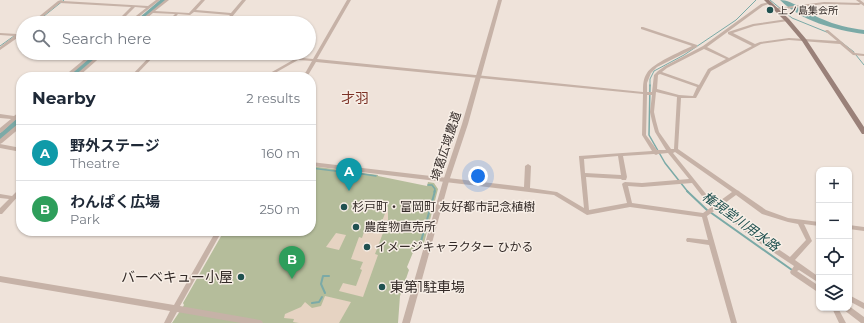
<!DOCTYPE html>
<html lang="en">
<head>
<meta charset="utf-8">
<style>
  body { margin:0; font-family:Montserrat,"Noto Sans JP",sans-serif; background:#f2f2f3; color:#1f2937 }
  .controls { position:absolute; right:12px; bottom:12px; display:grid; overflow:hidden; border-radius:8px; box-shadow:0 1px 3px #0004 }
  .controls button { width:36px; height:36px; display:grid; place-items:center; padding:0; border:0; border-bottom:1px solid #e0e1e3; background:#fff; color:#1f2937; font:20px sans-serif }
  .you { position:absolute; left:478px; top:176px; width:14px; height:14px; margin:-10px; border:3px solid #fff; border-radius:50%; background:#1a73e8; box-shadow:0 0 0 6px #1a73e833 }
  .badge { display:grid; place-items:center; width:26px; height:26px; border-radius:50%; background:#205150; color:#fff; font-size:13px; font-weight:700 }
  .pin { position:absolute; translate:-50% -33px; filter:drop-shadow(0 1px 2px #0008) }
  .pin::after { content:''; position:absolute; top:21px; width:14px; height:12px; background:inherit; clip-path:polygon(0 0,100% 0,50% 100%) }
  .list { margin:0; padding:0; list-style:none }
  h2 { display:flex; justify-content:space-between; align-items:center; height:52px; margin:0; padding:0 16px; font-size:17px }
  h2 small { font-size:13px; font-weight:400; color:#747a83 }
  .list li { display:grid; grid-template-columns:26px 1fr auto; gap:12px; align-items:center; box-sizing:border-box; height:56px; padding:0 16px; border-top:1px solid #e0e1e3 }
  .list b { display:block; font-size:15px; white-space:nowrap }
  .list p { margin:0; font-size:13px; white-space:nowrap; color:#747a83 }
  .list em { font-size:13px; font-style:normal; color:#747a83 }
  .icon { flex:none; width:22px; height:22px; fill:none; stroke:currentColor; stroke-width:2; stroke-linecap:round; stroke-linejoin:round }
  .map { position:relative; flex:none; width:864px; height:323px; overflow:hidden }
  .search { position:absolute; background:#fff; box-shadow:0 1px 3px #0004; left:16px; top:16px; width:300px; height:44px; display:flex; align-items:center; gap:10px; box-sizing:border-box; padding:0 14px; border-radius:22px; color:#747a83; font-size:15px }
  .panel { position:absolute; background:#fff; box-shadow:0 1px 3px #0004; left:16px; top:72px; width:300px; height:164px; border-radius:16px }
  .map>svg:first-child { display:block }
  .green { fill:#b5bd9b }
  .plaza { fill:#e6d3c2 }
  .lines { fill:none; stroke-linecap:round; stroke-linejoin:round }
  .stream-far2 { stroke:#7baaa7; stroke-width:1 }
  .stream-far1 { stroke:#7baaa7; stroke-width:1.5 }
  .stream { stroke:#7baaa7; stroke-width:2 }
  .river { fill:#7baaa7; fill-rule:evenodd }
  .minor { fill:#c6b2a7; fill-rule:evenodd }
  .tertiary { fill:#c6b2a7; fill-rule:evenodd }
  .secondary { fill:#9a8179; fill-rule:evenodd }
  .poi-dot { fill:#205150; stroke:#f7eee6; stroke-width:1.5 }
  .labels { text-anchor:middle; stroke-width:3; stroke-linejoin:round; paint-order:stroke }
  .far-poi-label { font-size:10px; fill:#332a27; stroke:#f7eee6; text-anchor:start }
  .street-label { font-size:12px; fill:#332a27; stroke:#f7eee6 }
  .poi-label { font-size:12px; fill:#332a27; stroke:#f7eee6; text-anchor:start }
  .water-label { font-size:13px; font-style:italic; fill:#205150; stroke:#f7eee6 }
  .quarter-label { font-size:14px; fill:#7c3226; stroke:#f7eee6 }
  .near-poi-label { font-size:14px; fill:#332a27; stroke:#f7eee6; text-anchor:end }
</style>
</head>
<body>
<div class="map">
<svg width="864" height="323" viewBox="0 0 864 323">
  <rect width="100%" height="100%" fill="#efe3da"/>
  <!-- green -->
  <path class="green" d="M311,166L378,175V176L427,186L428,182L434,183L438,189L423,247L414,250L407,267L409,270L400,296L398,323H172L184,305L183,303L224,231H311Z"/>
  <!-- plaza -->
  <g class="plaza">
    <path d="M382,205L388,207V220L375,254L378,255L363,297L339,291L343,283L356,286L362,270L360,269L363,262L351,259L359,237L362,238L365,229L378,231L386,211L376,209L377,206L381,207Z"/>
    <path d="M336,233L346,235L339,250L326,247Z"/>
    <path d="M325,296L351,302L339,323H299L293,322L294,319L284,318L285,314L301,307L305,302L312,308L321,306Z"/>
  </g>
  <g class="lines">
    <!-- stream-far2 -->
    <g class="stream-far2">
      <path d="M770,0L792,18L829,33"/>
      <path d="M39,20L64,0"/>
      <path d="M832,35L854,52"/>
      <path d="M0,46L14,36"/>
      <path d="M856,55L864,65"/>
      <path d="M650,86V79L654,71L684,55L736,20L756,0"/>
    </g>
    <!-- stream-far1 -->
    <g class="stream-far1">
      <path d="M650,85L649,135L665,163L688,192"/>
      <path d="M311,168L343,172"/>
      <path d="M349,172L376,176"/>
      <path d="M428,185H432L435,189L434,192"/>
    </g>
    <!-- stream -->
    <g class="stream">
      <path d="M687,191L707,210"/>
      <path d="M710,212L792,270"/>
      <path d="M420,245L435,191"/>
      <path d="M325,293L321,284L323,276H329"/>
      <path d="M312,303L319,302L322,297"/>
    </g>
    <!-- river -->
    <g class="river">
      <path d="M160,0H167L140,23H133Z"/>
      <path d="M780,0C793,0 809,14 822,19C835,25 849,28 864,30V34C835,30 801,21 780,0Z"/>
      <path d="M95,53H103L75,77H66Z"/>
      <path d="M21,116V124L3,140L0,141V133L18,117Z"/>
    </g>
    <!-- minor -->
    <g class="minor">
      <path d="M61,0L63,1L148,6L156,0H160L131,23H127L146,8L135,7L119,23H115L131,7L60,3L35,23H31L58,1Z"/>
      <path d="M165,0H169L155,11L189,13L201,0H205L196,10L231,13L242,0H246L227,23H223L230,15L194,12L190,15L178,14L170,23H166L175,14L153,13L141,23H137Z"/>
      <path d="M347,0H351L317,59L643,92C643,85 643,79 647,73C653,63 680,52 692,46L641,29V27H643L697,45V47L657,67L651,73L647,83V92H652L654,75L658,71L665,66L703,46L761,4L769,2L771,3L763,6L707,47L729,58L752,46L728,34V32L753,24L787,19L789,20L788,21L754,26L733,33L755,44L760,42L789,38L837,41L825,31L826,30H828L855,53L864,54V56L853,55L840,44L789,40L761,44L711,71L696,98H681L678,149L737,190L739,191L740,192L766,210L788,218L819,222V226L804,224L812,241L795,260L819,277V283L799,270L797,271L819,286V293L791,274L790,272L794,266L755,240L717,209L707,216L737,323H731L709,245L689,242H687L686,240L687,238H689L708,240L702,217L630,207L587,215L554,195L311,166V162L524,187L525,166L528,164L531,166L530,188L557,192L584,208L579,157V156L652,151L642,135L643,94L316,62L307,77H303L312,61L298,60L268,77H263L293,60L239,54L237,53H251L313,59ZM704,49L726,59L708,69L699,85L662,72L667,68ZM660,74L697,87L693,96L679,95L657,89L658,75ZM656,92L677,97L674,149H671L659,132L656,121L654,112ZM647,95H652L650,112L652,121L655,132L666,150H657L646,135ZM675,152L732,192L717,203L706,194L673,153ZM668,153L689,179L642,183L625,182L623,183L622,184L627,203L589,210L586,177L621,179L622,180H626L627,177L623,156L654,154L656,155L658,154ZM618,156L621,175L585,173L584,159ZM692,183L702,196L713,206L703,213L632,203L628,186L642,187ZM736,195L762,214L788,222L798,224L806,240L790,257L759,236L721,206Z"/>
      <path d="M856,0H860L864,3V6L861,4L859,5L824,4L777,10L775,9L777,8L824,2L860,3Z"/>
      <path d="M22,30H23V33L20,36L0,50V47L14,36L0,35V33L17,34Z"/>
      <path d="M92,53H96L68,77H63Z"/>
      <path d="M101,53H105L78,77H73Z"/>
      <path d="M153,53H157L134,77H130Z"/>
      <path d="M19,112H21V115L2,132L0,133V128L11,119L0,118V114L14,116Z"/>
      <path d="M21,122V127L2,143L0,144V139L19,123Z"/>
      <path d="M0,144L21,148V152L0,148Z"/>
      <path d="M21,188V193L2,214H0V208L9,199L0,198V194L12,196L19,189Z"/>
      <path d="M849,225L864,227V231L849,229Z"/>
      <path d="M216,231H222L180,306L260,320L262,321L263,323H241L177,312L171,323H164L170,311L0,282V276L174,305Z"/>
      <path d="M849,295L864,303V309L849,301Z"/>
      <path d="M849,306L864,317V323H861L844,310L843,308H849Z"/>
      <path d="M832,308H838L846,323H839Z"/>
    </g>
    <!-- tertiary -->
    <path class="tertiary" d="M498,0H502L468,124L449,181L410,323H402L443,181L462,124Z"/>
    <!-- secondary -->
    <path class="secondary" d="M764,0H769L789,19L806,39L864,127V134H862L802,41L785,21Z"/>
  </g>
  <!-- markers -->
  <g class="poi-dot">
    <circle cx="770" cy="10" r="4"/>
    <circle cx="344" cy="207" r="4"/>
    <circle cx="356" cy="227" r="4"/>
    <circle cx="367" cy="247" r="4"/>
    <circle cx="241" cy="277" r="4"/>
    <circle cx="382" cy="287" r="4"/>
  </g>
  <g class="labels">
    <!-- far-poi labels -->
    <g class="far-poi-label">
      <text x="778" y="14">上ノ島集会所</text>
    </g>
    <!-- street labels -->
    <g class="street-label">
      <text transform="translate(446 146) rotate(-72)" y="4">埼葛広域農道</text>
    </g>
    <!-- poi labels -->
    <g class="poi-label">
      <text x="352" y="211">杉戸町・富岡町 友好都市記念植樹</text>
      <text x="364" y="231">農産物直売所</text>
      <text x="375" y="251">イメージキャラクター ひかる</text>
    </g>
    <!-- water labels -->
    <g class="water-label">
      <text transform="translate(741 221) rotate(36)" y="5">権現堂川用水路</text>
    </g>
    <!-- quarter labels -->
    <g class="quarter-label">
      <text x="355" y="103">才羽</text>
    </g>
    <!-- near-poi labels -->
    <g class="near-poi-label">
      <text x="233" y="282">バーベキュー小屋</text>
      <text x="390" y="292" text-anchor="start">東第1駐車場</text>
    </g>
  </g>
</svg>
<div class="controls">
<button>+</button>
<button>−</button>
<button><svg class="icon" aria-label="locate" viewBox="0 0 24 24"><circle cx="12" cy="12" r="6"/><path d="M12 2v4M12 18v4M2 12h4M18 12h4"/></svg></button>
<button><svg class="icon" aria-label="layers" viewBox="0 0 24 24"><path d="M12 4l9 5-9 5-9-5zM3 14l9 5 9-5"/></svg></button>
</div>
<div class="you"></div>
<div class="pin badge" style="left:349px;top:191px;background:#0f9aa8">A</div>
<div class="pin badge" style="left:292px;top:279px;background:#2e9e5b">B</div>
<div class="search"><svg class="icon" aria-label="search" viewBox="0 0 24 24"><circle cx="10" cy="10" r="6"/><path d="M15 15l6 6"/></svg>Search here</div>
<section class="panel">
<h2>Nearby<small>2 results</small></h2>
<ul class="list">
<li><span class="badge" style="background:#0f9aa8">A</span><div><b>野外ステージ</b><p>Theatre</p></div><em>160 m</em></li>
<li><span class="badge" style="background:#2e9e5b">B</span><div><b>わんぱく広場</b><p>Park</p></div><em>250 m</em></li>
</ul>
</section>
</div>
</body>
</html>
